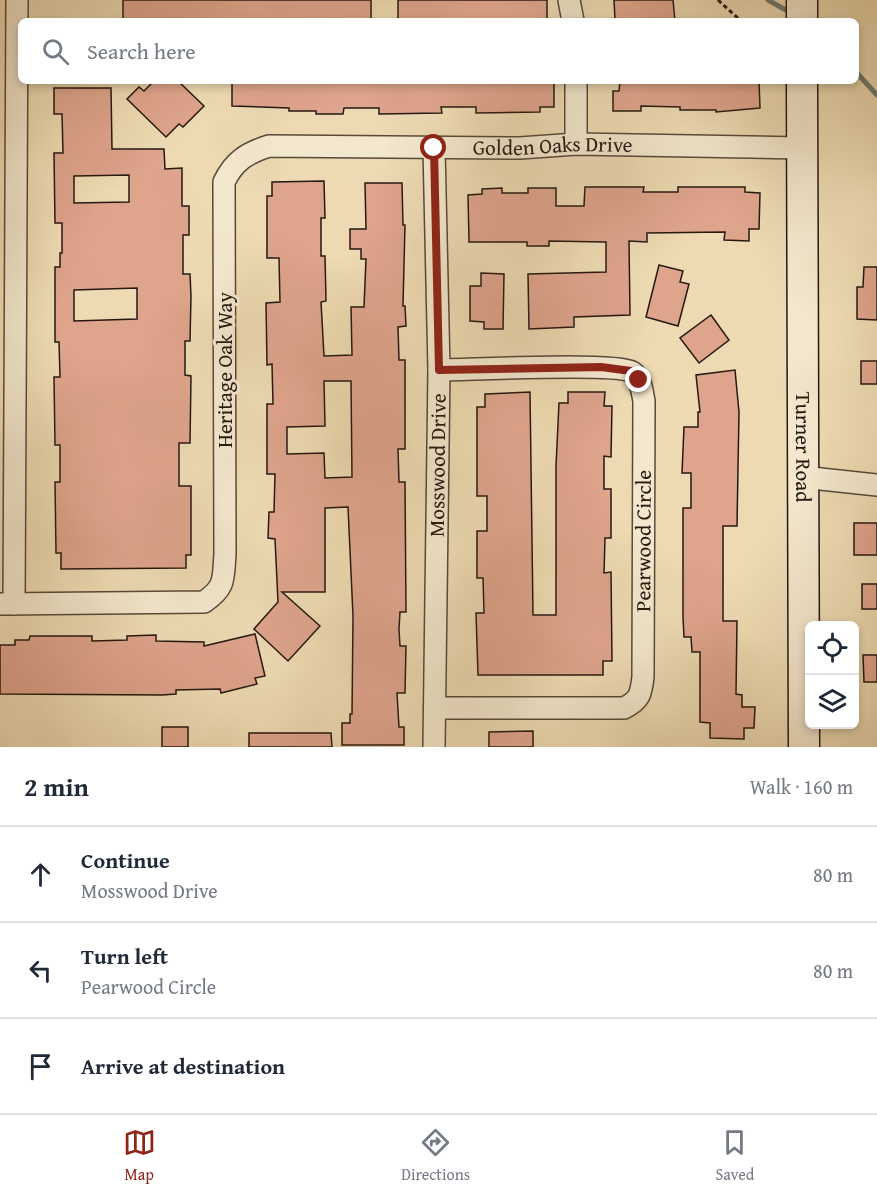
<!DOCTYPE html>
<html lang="en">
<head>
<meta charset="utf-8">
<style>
  body { margin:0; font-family:"Gentium Book Plus",serif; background:#f2f2f3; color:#1f2937 }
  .controls { position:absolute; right:18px; bottom:18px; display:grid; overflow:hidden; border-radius:9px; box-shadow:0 3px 9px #0003 }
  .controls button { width:54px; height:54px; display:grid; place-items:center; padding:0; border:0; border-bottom:2px solid #e0e1e3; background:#fff; color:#1f2937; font:30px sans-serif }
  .stop { position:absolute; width:18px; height:18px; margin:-14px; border:4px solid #8f2418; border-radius:50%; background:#fff }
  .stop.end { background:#8f2418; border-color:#fff; box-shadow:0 2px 6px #0008 }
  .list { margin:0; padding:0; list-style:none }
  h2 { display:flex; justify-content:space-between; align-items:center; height:78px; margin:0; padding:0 24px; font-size:26px }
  h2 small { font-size:20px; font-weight:400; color:#747a83 }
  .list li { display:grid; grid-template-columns:39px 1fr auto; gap:18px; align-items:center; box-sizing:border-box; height:96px; padding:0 24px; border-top:2px solid #e0e1e3 }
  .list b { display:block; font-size:22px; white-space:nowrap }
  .list p { margin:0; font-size:20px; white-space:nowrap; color:#747a83 }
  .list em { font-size:20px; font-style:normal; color:#747a83 }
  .icon { flex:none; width:33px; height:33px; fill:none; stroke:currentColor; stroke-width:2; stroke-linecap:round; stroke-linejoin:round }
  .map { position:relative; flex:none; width:877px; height:747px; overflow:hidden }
  .search { position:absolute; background:#fff; box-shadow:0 3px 9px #0003; left:18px; right:18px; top:18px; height:66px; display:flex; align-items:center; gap:15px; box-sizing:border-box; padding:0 21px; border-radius:9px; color:#747a83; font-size:22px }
  .sheet { height:366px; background:#fff }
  nav { display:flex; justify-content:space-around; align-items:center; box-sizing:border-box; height:84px; border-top:2px solid #e0e1e3; background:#fff; font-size:16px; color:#747a83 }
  nav a { display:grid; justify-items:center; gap:3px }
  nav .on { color:#8f2418 }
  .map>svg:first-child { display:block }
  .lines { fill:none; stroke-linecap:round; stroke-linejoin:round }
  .stream { stroke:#6b7a70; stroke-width:5 }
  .building { fill:#dea48c; stroke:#261911; stroke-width:1.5; fill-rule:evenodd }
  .street-casing { stroke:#584939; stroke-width:24 }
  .secondary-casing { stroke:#261911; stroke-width:33 }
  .path { stroke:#261911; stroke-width:3; stroke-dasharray:4.5 3; stroke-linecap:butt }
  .street { stroke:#f3e7cd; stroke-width:21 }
  .secondary { stroke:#f3e7cd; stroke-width:30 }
  .route { stroke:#8f2418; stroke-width:8 }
  .labels { text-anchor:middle; stroke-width:6; stroke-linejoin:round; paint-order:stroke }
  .street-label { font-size:21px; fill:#261911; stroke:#f3e7cd }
</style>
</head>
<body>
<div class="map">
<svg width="877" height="747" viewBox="0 0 877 747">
  <rect width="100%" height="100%" fill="#eddab2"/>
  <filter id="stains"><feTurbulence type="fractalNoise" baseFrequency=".00333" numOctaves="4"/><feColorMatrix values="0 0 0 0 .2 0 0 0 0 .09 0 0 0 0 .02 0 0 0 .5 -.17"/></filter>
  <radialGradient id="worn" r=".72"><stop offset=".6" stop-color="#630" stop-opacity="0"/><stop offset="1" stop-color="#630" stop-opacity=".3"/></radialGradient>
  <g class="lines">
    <!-- stream -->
    <g class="stream">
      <path d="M768,0L793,14"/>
      <path d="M856,72L877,95"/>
    </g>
  </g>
  <!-- building -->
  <g class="building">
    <rect x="123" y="0" width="248" height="21"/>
    <rect x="398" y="0" width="149" height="21"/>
    <path d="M614,0H673L675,21H621V19H615Z"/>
    <path d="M154,81H178L204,106L183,127L179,124L166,137L127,99L139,87L144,91Z"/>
    <path d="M232,81H554V107H540V112L476,113V107H441L442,113L379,114V108H344L343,114H316V111H289V108L232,106Z"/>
    <path d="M620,81H759L760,108L716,112V110H680V107L641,106V111H613V91H619Z"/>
    <path d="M54,88H111L112,149H164L165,169L182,168V206H189V235H183V274H190L191,296L190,341H185V375L191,376L190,443H179V486H191V555H186V568L61,569V553H56L55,482H60V445H55L54,377H60L59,342H55V267H60V253H62V223H55L54,153H63L62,114H54ZM129,175V202L74,203V176ZM137,288V319L74,321V290Z"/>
    <path d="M324,181L325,218H321V256H325L326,301L321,302L324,356L352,355L351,307H364L366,259H361V249H350V229H366L365,183H402L403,225H405L403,306H405L406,326L398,327L399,360H405V449H398L399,482H405L406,612H400L399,629L400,646H406L405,693H397L399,727H404V745H342V723H350V714H352L353,616L348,507L325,508V592H282L320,626L288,661L254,629L278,602L275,539L268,538L269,512H274L275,474H267V404H273L272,364L267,365L266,303L280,302L279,258H267V196H272V182ZM324,381H351L352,477L325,478L324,453L287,454V427L325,426Z"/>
    <path d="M585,187H644L643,192H678V187H745V192L760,193L759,229H749V241L724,240L725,232L647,233V242L629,241L630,315L574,317V327L529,329L528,274L606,272V242L549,241V246H527V242H469L468,195L482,194V189L502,188V193H528V188H556V206H584Z"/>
    <path d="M659,265L683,271L680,282L689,284L678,326L646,317Z"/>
    <path d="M864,267H877V320L857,319V287H863Z"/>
    <path d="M481,273L504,274L503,329H484V322L470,321V286H481Z"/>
    <path d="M711,315L729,340L699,363L680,338Z"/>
    <rect x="861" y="361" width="16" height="23"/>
    <path d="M735,370L739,412L737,526H723V621H737L736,694L742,695V707H755L754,728H744V739L710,738V723L700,722V652H692L691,637H684L683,617V508H691V473H682L684,427H698V412H700L696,375Z"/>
    <path d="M530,392L533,615H556V466L559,403H568V392H605L604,406H612L611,457L604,456V489H611V538H605L604,573L611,572L612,661H603V675H478L476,613H484L483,578H477V531H487V496H477V407H485V394Z"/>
    <rect x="854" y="523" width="23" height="32"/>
    <rect x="862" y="584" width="15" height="25"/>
    <path d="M255,634L265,676L255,678L257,684L221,693L220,689L176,690V694L162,695L0,694V645H15V640H29L30,636H92V641L127,640V636L156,635V641L204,642V646Z"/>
    <path d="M863,655H877V682H864Z"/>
    <rect x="162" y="727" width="26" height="20"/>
    <path d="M533,731V747H489V732Z"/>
    <path d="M249,733H331L332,747H249Z"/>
  </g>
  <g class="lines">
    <!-- street casing -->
    <g class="street-casing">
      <g id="street">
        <path d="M569,0L573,21"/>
        <path d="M576,144V81"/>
        <path d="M802,477L877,485"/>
        <path id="s1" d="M0,604L204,602C226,587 223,579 225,554L224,182C234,161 247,153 269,146L520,148L576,144L801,148"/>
        <path d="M14,604L17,0"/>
        <path id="s2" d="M436,708H624C640,700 641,694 643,677L644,401C642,391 641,378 632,372C615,362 468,370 439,370"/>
        <path id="s3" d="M434,747L439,370L434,148"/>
      </g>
    </g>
    <!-- secondary casing -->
    <g class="secondary-casing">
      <g id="secondary">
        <path d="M802,0V21"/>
        <path id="s4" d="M802,81L804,747"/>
      </g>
    </g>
    <!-- path -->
    <path class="path" d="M718,0L741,21"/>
    <!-- street -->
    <use href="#street" class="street"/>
    <!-- secondary -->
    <use href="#secondary" class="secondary"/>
  </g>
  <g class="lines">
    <!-- route -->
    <path class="route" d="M434,148L439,370L601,367L631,371L639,380"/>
  </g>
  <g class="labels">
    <!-- street labels -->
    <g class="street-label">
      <text dy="7" stroke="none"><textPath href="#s1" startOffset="975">Golden Oaks Drive</textPath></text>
      <text transform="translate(225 370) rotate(-90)" y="7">Heritage Oak Way</text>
      <text dy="7" stroke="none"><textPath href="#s4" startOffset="366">Turner Road</textPath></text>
      <text dy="7" stroke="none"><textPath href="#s3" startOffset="282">Mosswood Drive</textPath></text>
      <text dy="7" stroke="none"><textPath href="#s2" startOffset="363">Pearwood Circle</textPath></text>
    </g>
  </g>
  <rect width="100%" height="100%" filter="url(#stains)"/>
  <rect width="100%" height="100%" fill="url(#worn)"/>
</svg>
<div class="controls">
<button><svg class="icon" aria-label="locate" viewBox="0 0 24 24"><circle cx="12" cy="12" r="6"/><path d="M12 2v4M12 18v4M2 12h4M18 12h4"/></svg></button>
<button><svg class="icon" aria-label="layers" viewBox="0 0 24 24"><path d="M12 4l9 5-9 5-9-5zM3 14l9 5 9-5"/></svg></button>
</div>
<div class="stop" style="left:434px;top:148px"></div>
<div class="stop end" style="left:639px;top:380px"></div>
<div class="search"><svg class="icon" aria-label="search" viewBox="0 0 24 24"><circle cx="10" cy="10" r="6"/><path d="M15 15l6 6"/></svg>Search here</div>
</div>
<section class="sheet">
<h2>2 min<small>Walk · 160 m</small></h2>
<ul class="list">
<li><svg class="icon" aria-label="ahead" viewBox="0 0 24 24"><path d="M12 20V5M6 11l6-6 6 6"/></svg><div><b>Continue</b><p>Mosswood Drive</p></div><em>80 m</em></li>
<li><svg class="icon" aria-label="left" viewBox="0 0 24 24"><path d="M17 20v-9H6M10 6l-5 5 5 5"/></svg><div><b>Turn left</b><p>Pearwood Circle</p></div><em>80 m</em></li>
<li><svg class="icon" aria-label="arrive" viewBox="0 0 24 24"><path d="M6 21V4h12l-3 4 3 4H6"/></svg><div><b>Arrive at destination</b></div></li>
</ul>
</section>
<nav>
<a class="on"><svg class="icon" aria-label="map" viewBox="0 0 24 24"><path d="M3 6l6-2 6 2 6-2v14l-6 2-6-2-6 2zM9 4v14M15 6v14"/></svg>Map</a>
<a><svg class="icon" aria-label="directions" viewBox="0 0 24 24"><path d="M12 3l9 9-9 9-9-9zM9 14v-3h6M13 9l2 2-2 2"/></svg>Directions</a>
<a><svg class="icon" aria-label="saved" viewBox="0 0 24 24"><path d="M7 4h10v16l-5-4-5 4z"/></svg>Saved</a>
</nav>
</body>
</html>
